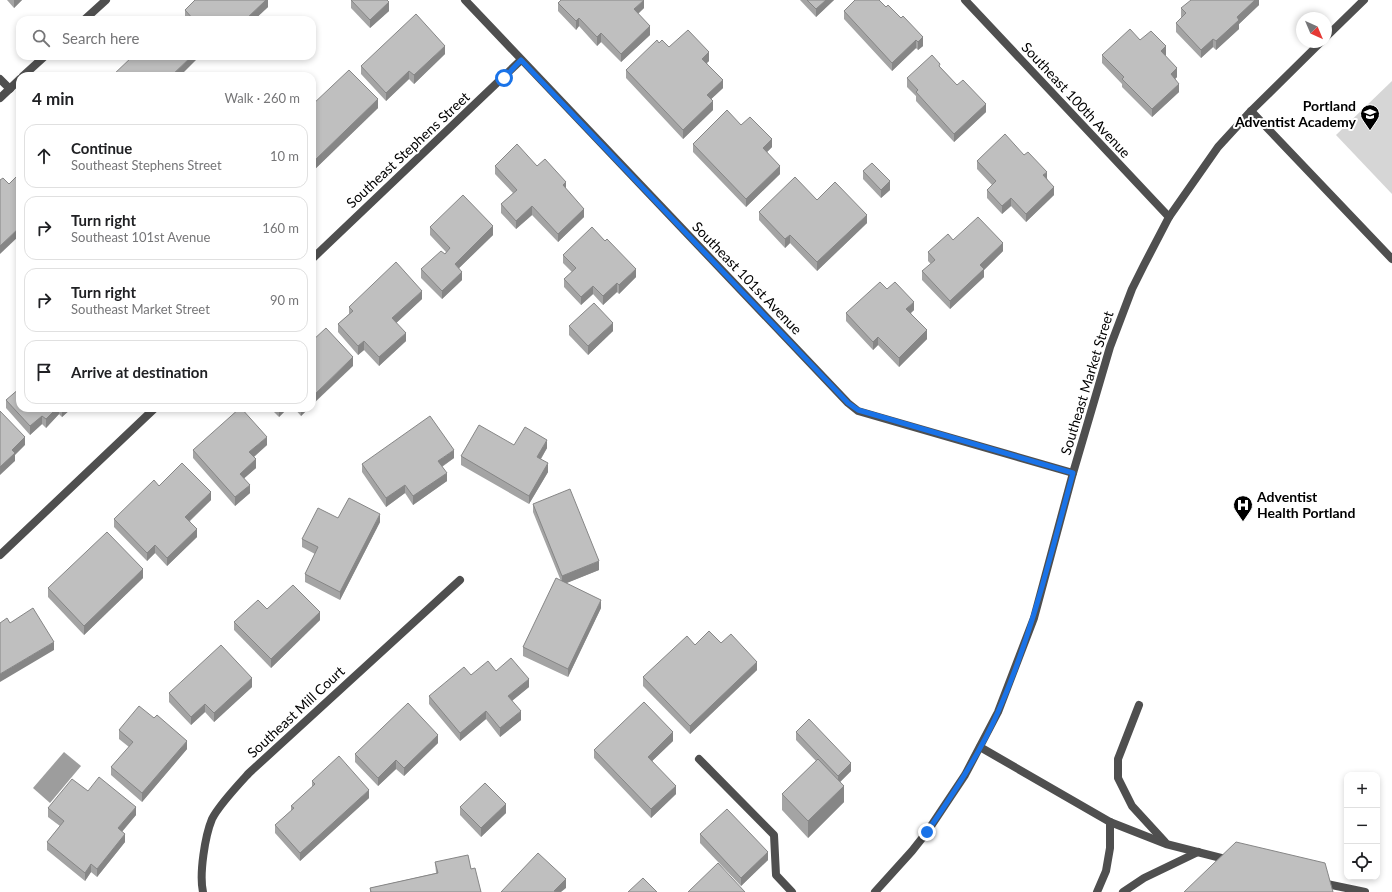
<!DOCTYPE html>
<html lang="en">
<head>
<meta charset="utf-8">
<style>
  body { margin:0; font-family:Lato,sans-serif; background:#f2f2f2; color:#202124 }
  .controls { position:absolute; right:12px; bottom:12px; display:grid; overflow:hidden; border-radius:8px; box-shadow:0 2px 6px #0003 }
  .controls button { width:36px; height:36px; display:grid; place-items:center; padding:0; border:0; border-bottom:1px solid #e0e0e0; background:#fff; color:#202124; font:20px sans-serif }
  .compass { position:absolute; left:1296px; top:12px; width:36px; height:36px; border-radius:50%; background:#fff; box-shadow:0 2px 6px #0003; rotate:136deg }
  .stop { position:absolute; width:12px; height:12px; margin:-9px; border:3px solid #1a73e8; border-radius:50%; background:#fff }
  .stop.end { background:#1a73e8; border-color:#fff; box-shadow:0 1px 4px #0008 }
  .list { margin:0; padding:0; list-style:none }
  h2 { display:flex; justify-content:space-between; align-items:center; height:52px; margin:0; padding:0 16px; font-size:17px }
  h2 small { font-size:13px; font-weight:400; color:#757577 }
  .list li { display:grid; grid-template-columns:26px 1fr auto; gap:12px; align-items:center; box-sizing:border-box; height:64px; margin:0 8px 8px; padding:0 8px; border:1px solid #e0e0e0; border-radius:12px }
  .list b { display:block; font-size:15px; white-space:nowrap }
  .list p { margin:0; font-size:13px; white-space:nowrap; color:#757577 }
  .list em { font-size:13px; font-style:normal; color:#757577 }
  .icon { flex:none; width:22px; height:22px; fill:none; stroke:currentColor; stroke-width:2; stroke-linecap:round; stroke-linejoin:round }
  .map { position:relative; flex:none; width:1392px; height:892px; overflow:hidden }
  .search { position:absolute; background:#fff; box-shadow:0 2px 6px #0003; left:16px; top:16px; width:300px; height:44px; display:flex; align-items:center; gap:10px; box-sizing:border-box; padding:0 14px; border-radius:12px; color:#757577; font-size:15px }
  .panel { position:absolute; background:#fff; box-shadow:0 2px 6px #0003; left:16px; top:72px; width:300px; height:340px; border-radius:12px }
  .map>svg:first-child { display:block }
  .green { fill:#d6d6d6 }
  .water { fill:#9d9d9d }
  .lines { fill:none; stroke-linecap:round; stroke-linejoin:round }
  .service { stroke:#4f4f4f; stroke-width:8 }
  .minor { stroke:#4f4f4f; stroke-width:8 }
  .tertiary { stroke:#4f4f4f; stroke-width:8 }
  .wall { fill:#a4a4a4 }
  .shaded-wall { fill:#868686 }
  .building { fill:#bfbfbf; stroke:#868686 }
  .route { stroke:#1a73e8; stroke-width:5 }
  .labels { text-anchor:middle; stroke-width:4; stroke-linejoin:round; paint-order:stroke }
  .street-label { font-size:14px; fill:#000; stroke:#fff }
  .poi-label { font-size:14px; font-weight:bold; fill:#000; stroke:#fff; text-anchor:end }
</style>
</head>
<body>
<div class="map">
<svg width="1392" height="892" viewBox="0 0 1392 892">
  <rect width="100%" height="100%" fill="#fff"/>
  <!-- green -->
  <path class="green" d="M1392,81V194L1336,135Z"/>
  <!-- water -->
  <path class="water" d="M64,752L81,766L50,803L33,788Z"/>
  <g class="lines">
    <!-- service -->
    <g class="service">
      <path d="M1139,705L1118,759V778L1132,806L1165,842"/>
      <path d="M980,747L1110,822L1166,844L1229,860"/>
      <path d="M699,759L774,835L776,875L792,892"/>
      <path d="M1322,883L1365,892"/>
      <path d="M1097,892L1106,871L1110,848V822"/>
      <path d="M1123,892L1144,878L1198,852"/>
    </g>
    <!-- minor -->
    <g class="minor">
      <path d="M465,0L848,403L858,411L1073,473"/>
      <path d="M965,0L1169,217"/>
      <path d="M84,20L106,0"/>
      <path d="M23,76L45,56"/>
      <path d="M0,79L10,89"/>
      <path d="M0,98L20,79"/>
      <path d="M1251,111L1392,259"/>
      <path d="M312,259L521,60"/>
      <path d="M0,555L155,408"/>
      <path d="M203,892C199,874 205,836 212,819C219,805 238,785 249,773L460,580"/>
    </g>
    <!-- tertiary -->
    <g class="tertiary">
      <path d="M1326,37L1364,0"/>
      <path d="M875,892L912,851L927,832L965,775L998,712L1034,618L1073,473L1110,347L1132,289L1144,265L1169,217L1218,147L1251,111L1321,42"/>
    </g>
  </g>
  <!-- wall -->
  <g class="wall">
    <path d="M7,0H22L14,8Z"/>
    <path d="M268,0V7L254,20H187L185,18V10Z"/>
    <path d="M351,0H387L389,11L370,28L351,8Z"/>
    <path d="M800,0H834L816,17Z"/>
    <path d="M879,0L923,46L918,50L916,48L892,71L844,19V11Z"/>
    <path d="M1259,0V5L1239,24V29L1216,50L1213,47L1201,58L1176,32V23L1182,17H1181V8Z"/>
    <path d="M558,3L644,8L638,14L650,35L621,62L601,42L597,46L579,26L576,30L558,11Z"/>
    <path d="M1140,40L1166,55L1165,56L1177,77L1175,79L1179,92L1152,117L1122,87V84L1102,63V55Z"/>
    <path d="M659,43L669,47L709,61L707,63L723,88L711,99L713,110L683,139L626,78V70Z"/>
    <path d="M445,54L414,84L409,79L386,101L361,74V66Z"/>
    <path d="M940,67L957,85L986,112L954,142L916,101V96L907,87V78Z"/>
    <path d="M312,105L378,108L313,171L312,170Z"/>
    <path d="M741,125L772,147L767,152L780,174L746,207L693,152V144Z"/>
    <path d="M1024,155L1047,178L1054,195L1026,222L1011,206L1002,214L987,198V190L992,185L977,169V161Z"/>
    <path d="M495,166H537L566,189L584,217L558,242L532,215L516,229L501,213V204L513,193L495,174Z"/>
    <path d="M863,171L890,190L881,198L863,179Z"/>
    <path d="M817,200L867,223L817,271L790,243L785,248L759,220V212Z"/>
    <path d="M430,227L493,235L459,268L462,280L442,299L421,278V269L445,254L446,252L430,235Z"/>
    <path d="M953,240L1003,251L984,270V277L950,309L922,280V271L931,264L928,261V252Z"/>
    <path d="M563,255L636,277L619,294L617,292L603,305L593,294L581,305L564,287V279L572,272L563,263Z"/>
    <path d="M887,289L914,310L911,313L927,339L899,367L878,345L873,350L846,321V313Z"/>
    <path d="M422,299L396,323L406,341L379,366L364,350L358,355L338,332V324L349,314V307Z"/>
    <path d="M569,326L613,331L588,355L569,335Z"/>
    <path d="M6,400L20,408H72L62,417L59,414L46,428L42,424L30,435L6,408Z"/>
    <path d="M270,408H288L279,417Z"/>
    <path d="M294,408H309L301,416Z"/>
    <path d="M267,445L254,457L256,468L244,478L250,493L235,506L193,458V450Z"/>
    <path d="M514,445L547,448L541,459L548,472L529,504L461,465V456Z"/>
    <path d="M454,458L442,467L447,481L413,505L405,493L386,507L362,472V464Z"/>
    <path d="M159,486L211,500L190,521L197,537L167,566L155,553L147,561L114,527V519Z"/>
    <path d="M533,504L599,570L566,583L601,608L568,677L523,656V647L561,581L533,512Z"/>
    <path d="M338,518L380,522L340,600L305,582V574L315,554L302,547V539Z"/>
    <path d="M143,578L84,635L48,597V588Z"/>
    <path d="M267,609L320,620L271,668L234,630V622Z"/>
    <path d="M721,643L757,670L690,734L643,686V677Z"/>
    <path d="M496,671L529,687L512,701L521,720L500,737L486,719L460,741L429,704V696L471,675Z"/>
    <path d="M252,687L214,722L205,712L191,725L169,702V693Z"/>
    <path d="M119,730L187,749L142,802L111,775V767L129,747L119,739Z"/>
    <path d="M796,732L851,771L840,782L844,802L808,838L782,810V794L816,761L796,740Z"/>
    <path d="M673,741L652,761L676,794L651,818L594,758V750Z"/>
    <path d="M438,743L404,776L396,769L378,786L355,762V754Z"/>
    <path d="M312,781L369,798L300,861L275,833V825L291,811V806L312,787Z"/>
    <path d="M88,791L136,815L122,832L125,842L97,877L91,872L85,881L47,850V842L60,826L48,817V808Z"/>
    <path d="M460,807L506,813L481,837L460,815Z"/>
    <path d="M700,834L768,860L741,886L700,843Z"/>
    <path d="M435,862L481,892H370V888L436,873Z"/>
  </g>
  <!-- shaded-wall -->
  <g class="shaded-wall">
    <path d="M14,0H22L14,8Z"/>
    <path d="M266,0H268V7L254,20H245Z"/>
    <path d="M644,0V8L634,17V9Z"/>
    <path d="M826,0H834L816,17V9Z"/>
    <path d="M1255,0H1259V5L1239,24V29L1216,50V41L1237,17Z"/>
    <path d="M389,2V11L370,28V20Z"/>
    <path d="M579,18V26L576,30V21Z"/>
    <path d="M650,26V35L621,62V54Z"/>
    <path d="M601,33V42L597,46V37Z"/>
    <path d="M923,37V46L918,50V42Z"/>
    <path d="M1213,39V47L1201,58V50Z"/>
    <path d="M916,40V48L892,71V63Z"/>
    <path d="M445,46V54L414,84V75Z"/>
    <path d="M1166,46V55L1161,59V51Z"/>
    <path d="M709,52V61L702,67V59Z"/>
    <path d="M192,56H198V58L180,76H171Z"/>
    <path d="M1177,68V77L1171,83V74Z"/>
    <path d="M409,71V79L386,101V93Z"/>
    <path d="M723,80V88L707,103V95Z"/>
    <path d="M1179,84V92L1152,117V109Z"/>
    <path d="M378,99V108L313,171V162Z"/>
    <path d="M713,101V110L683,139V130Z"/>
    <path d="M986,104V112L954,142V134Z"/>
    <path d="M772,139V147L763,156V148Z"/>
    <path d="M780,166V174L746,207V199Z"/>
    <path d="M1047,172V180L1043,175Z"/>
    <path d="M890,181V190L881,198V190Z"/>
    <path d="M566,182V190L563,185Z"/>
    <path d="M1054,187V195L1026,222V214Z"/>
    <path d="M1011,198V206L1002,214V206Z"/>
    <path d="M532,206V215L516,229V221Z"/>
    <path d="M584,209V217L558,242V234Z"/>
    <path d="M867,215V223L817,271V262Z"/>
    <path d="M493,226V235L455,272V264Z"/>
    <path d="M20,227V235L0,254V246Z"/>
    <path d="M790,235V243L785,248V239Z"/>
    <path d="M1003,243V251L984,270V277L950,309V301L980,265Z"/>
    <path d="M636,269V277L619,294V285Z"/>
    <path d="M462,272V280L442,299V291Z"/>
    <path d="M617,283V292L603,305V296Z"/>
    <path d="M593,286V294L581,305V297Z"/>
    <path d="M422,291V299L392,327V318Z"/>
    <path d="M914,302V310L906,317V309Z"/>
    <path d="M613,323V331L588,355V346Z"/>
    <path d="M927,330V339L899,367V358Z"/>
    <path d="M406,333V341L379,366V357Z"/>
    <path d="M878,337V345L873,350V342Z"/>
    <path d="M364,341V350L358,355V346Z"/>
    <path d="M353,357V366L312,405V397Z"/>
    <path d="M57,408H59V414L46,428V419Z"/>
    <path d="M63,408H72L62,417V409Z"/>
    <path d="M280,408H288L279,417V409Z"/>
    <path d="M301,408H309L301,416Z"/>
    <path d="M42,416V424L30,435V426Z"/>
    <path d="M25,437V445L15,455V461L0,475V467L12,450Z"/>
    <path d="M267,437V445L249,461V452Z"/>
    <path d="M547,440V448L537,465V457Z"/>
    <path d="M454,450V458L438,469V461Z"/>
    <path d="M256,459V468L240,482V474Z"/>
    <path d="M548,463V472L529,504V496Z"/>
    <path d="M447,473V481L413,505V496Z"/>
    <path d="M250,485V493L235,506V497Z"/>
    <path d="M405,485V493L386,507V498Z"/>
    <path d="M211,492V500L185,525V517Z"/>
    <path d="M380,514V522L340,600V592Z"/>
    <path d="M197,529V537L167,566V558Z"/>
    <path d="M155,545V553L147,561V553Z"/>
    <path d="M599,561V570L562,585V576Z"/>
    <path d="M143,569V578L84,635V626Z"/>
    <path d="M601,600V608L568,677V669Z"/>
    <path d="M320,612V620L271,668V659Z"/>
    <path d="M54,642V650L0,682V674Z"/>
    <path d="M757,662V670L690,734V726Z"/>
    <path d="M252,678V687L214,722V713Z"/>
    <path d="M529,679V687L508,704V696Z"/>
    <path d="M205,704V712L191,725V717Z"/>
    <path d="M486,711V719L460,741V733Z"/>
    <path d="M521,711V720L500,737V728Z"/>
    <path d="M673,732V741L648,765V757Z"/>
    <path d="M438,735V743L404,776V768Z"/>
    <path d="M187,741V749L142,802V793Z"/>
    <path d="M396,760V769L378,786V778Z"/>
    <path d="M851,763V771L838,784V776Z"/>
    <path d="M676,786V794L651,818V809Z"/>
    <path d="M844,786V802L808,838V821Z"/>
    <path d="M369,790V798L300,861V853Z"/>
    <path d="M506,804V813L481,837V828Z"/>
    <path d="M136,807V815L118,836V828Z"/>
    <path d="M125,834V842L97,877V869Z"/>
    <path d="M768,852V860L741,886V878Z"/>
    <path d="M91,864V872L85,881V873Z"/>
    <path d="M566,879V888L561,892H554V891Z"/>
  </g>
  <!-- building -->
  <g class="building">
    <path d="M195,0H266L245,20H194L185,10Z"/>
    <path d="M351,0H387L389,2L370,20Z"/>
    <path d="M561,0H644L634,9L650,26L621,54L601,33L597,37L579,18L576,21L558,3Z"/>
    <path d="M807,0H826L816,9Z"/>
    <path d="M855,0H879L886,7L888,5L901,18L903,16L923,37L918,42L916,40L892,63L844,11Z"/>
    <path d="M1191,0H1255L1237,17L1239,20L1216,41L1213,39L1201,50L1176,23L1186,13L1181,8Z"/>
    <path d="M416,14L445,46L414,75L409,71L386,93L361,66Z"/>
    <path d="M1130,29L1140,40L1151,31L1166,46L1161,51L1177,68L1171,74L1179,84L1152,109L1122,79L1124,77L1102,55Z"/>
    <path d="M688,30L709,52L702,59L723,80L707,95L713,101L683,130L626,70L657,40L659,43L662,40L669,47Z"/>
    <path d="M932,55L940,64L939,66L957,85L963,80L986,104L954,134L916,92L918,90L907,78Z"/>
    <path d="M133,56H192L171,76H112Z"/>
    <path d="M349,70L378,99L313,162H312V105Z"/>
    <path d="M727,110L741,125L750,117L772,139L763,148L780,166L746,199L693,144Z"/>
    <path d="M1005,134L1024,155L1028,152L1047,172L1043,175L1054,187L1026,214L1011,198L1002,206L987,190L996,181L977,161Z"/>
    <path d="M517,144L537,166L545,159L566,182L563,185L584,209L558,234L532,206L516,221L501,204L517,190L495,166Z"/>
    <path d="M872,163L890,181L881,190L863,171Z"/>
    <path d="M20,173V227L0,246V180L3,178L9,184Z"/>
    <path d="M795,177L817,200L835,182L867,215L817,262L790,235L785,239L759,212Z"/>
    <path d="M463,195L493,226L455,264L462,272L442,291L421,269L441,251L445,254L450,248L430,227Z"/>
    <path d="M978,217L1003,243L980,265L984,269L950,301L922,271L935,260L928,252L948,234L953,240Z"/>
    <path d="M592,227L605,241L607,239L636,269L619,285L617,283L603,296L593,286L581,297L564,279L576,268L563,255Z"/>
    <path d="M396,262L422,291L392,318L406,333L379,357L364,341L358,346L338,324L353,311L349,307Z"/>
    <path d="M880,282L887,289L895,282L914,302L906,309L927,330L899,358L878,337L873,342L846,313Z"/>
    <path d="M594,303L613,323L588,346L569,326Z"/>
    <path d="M326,328L353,357L312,397V341Z"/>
    <path d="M20,388V408H57L46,419L42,416L30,426L6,400Z"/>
    <path d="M240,408H241L267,437L249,452L256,459L240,474L250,485L235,497L193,450Z"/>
    <path d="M0,411L25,437L12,450L15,453L0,467Z"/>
    <path d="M430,416L454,450L438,461L447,473L413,496L405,485L386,498L362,464Z"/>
    <path d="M479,425L514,445L525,427L547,440L537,457L548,463L529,496L461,456Z"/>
    <path d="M182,463L211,492L185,517L197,529L167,558L155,545L147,553L114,519L154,480L159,486Z"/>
    <path d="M570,489L599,561L562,576L533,504Z"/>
    <path d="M349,498L380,514L340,592L305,574L318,547L302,539L318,508L338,518Z"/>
    <path d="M107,532L143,569L84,626L48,588Z"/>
    <path d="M556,578L601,600L568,669L523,647Z"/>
    <path d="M293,585L320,612L271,659L234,622L258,600L267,609Z"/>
    <path d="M33,608L54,642L0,674V623L7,618L10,623Z"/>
    <path d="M709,631L721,643L731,634L757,662L690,726L643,677L687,636L695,645Z"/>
    <path d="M221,645L252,678L214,713L205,704L191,717L169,693Z"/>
    <path d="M511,658L529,679L508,696L521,711L500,728L486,711L460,733L429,696L464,667L471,675L488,661L496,671Z"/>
    <path d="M644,702L673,732L648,757L676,786L651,809L594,750Z"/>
    <path d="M408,703L438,735L404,768L396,760L378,778L355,754Z"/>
    <path d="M139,706L154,718L157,715L187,741L142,793L111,767L133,742L119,730Z"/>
    <path d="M809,719L851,763L838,776L796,732Z"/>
    <path d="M339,756L369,790L300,853L275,825L294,808L291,806L315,784L312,781Z"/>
    <path d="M818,759L844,786L808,821L782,794Z"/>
    <path d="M99,777L136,807L118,828L125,834L97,869L91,864L85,873L47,842L64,821L48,808L72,779L88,791Z"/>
    <path d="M485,783L506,804L481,828L460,807Z"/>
    <path d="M727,809L768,852L741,878L700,834Z"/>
    <path d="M1236,842L1325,863L1333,892H1184Z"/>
    <path d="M538,853L566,879L554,891L556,892H501Z"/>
    <path d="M468,855L471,869L475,868L481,892H371L370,888L438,873L435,862Z"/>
    <path d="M718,863L745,892H688Z"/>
    <path d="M643,878L657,892H628Z"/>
  </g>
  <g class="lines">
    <!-- route -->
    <path class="route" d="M504,78L521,60L848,403L858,410L1073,473C1051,553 1032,635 998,712C979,755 953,794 927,832"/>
  </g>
  <!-- icons -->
  <defs>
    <g id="school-pin" transform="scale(1)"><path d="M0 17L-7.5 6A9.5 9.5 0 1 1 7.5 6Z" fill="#000" stroke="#fff"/><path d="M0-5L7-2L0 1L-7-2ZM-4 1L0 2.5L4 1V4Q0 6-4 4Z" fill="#fff"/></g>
    <g id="hospital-pin" transform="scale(1)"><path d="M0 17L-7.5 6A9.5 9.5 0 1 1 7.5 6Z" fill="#000" stroke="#fff"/><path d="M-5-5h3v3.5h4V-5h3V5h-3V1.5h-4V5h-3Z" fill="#fff"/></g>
  </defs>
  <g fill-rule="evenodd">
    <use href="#school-pin" x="1370" y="114"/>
    <use href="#hospital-pin" x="1243" y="505"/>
  </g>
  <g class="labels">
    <!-- street labels -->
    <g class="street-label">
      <text transform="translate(1076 100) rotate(47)" y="5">Southeast 100th Avenue</text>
      <text transform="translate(408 150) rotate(-43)" y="5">Southeast Stephens Street</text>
      <text transform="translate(747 278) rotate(46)" y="5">Southeast 101st Avenue</text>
      <text transform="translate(1087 383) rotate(-73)" y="5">Southeast Market Street</text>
      <text transform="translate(296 712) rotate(-43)" y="5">Southeast Mill Court</text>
    </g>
    <!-- poi labels -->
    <g class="poi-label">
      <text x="1356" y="111">Portland<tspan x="1356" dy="16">Adventist Academy</tspan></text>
      <text x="1257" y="502" text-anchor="start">Adventist<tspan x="1257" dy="16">Health Portland</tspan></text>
    </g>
  </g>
</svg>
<div class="controls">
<button>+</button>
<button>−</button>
<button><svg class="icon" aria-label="locate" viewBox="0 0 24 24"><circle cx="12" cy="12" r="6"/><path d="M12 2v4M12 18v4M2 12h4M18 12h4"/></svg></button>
</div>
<svg class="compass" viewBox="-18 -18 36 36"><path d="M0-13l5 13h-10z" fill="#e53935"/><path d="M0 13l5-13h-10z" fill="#757577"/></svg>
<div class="stop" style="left:504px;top:78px"></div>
<div class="stop end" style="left:927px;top:832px"></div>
<div class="search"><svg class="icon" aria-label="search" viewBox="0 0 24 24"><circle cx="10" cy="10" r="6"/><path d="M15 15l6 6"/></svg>Search here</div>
<section class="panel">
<h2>4 min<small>Walk · 260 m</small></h2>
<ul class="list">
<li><svg class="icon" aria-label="ahead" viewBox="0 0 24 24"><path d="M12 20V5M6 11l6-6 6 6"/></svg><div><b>Continue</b><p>Southeast Stephens Street</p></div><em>10 m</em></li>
<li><svg class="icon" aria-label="right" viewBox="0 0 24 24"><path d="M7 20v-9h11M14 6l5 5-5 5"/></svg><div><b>Turn right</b><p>Southeast 101st Avenue</p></div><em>160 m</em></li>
<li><svg class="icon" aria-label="right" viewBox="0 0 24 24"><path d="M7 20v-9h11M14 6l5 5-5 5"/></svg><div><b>Turn right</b><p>Southeast Market Street</p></div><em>90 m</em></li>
<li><svg class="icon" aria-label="arrive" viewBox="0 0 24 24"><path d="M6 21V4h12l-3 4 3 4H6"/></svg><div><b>Arrive at destination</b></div></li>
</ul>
</section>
</div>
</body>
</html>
